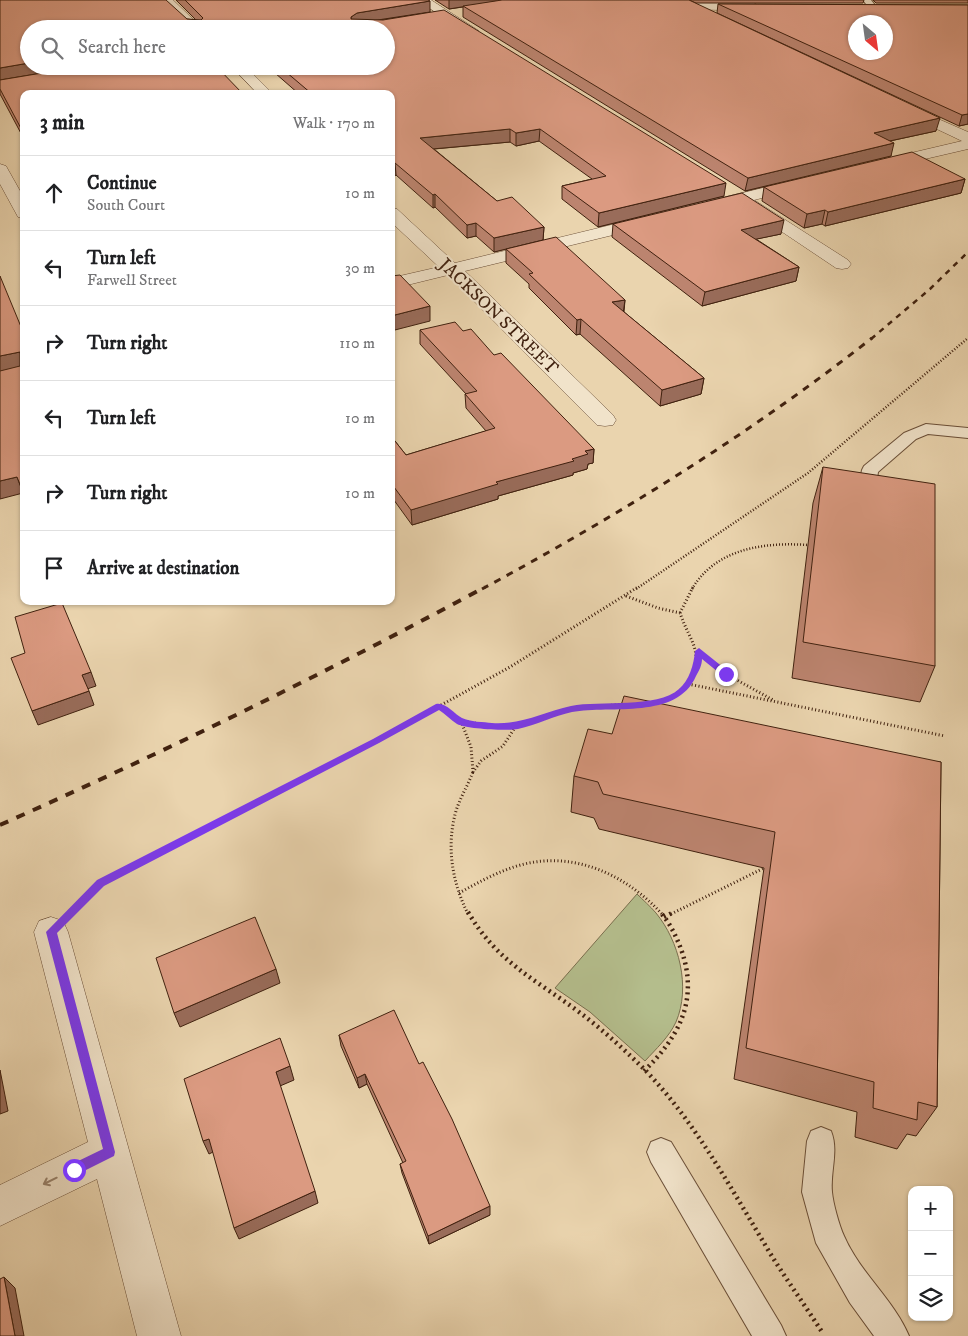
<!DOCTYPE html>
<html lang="en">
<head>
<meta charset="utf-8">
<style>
  body { margin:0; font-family:"IM FELL DW Pica",serif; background:#f2f2f2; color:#202124 }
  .controls { position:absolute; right:15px; bottom:15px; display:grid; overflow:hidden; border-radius:10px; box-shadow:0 1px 4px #0004 }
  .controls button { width:45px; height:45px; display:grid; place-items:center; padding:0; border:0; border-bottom:1px solid #e0e0e0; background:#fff; color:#202124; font:25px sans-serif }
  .compass { position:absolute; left:848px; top:15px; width:45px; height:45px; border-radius:50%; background:#fff; box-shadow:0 1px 4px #0004; rotate:151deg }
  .stop { position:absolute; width:15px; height:15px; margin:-11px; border:4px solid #7c3aed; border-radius:50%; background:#fff }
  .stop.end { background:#7c3aed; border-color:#fff; box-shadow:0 1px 5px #0008 }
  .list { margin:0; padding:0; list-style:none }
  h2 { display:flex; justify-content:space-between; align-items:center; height:65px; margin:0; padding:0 20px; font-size:21px }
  h2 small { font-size:16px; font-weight:400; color:#757577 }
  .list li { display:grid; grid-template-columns:32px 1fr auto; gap:15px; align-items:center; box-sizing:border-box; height:75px; padding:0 20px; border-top:1px solid #e0e0e0 }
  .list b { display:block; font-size:19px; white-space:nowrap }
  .list p { margin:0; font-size:16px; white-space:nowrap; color:#757577 }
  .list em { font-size:16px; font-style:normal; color:#757577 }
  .icon { flex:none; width:28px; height:28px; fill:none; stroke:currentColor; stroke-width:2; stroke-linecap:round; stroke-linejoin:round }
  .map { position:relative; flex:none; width:968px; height:1336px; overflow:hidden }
  .search { position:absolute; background:#fff; box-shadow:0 1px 4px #0004; left:20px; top:20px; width:375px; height:55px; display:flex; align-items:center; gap:12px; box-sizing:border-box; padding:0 18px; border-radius:28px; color:#757577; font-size:19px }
  .panel { position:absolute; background:#fff; box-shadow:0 1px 4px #0004; left:20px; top:90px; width:375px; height:515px; border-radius:10px }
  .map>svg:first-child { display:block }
  .green { fill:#b4bd8c; stroke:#7a6f4e }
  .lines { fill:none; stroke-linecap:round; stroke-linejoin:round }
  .service-casing { stroke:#6a4e37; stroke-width:2 }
  .minor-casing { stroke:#6a4e37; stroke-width:1 }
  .path-far2 { stroke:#40210f; stroke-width:2.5; stroke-dasharray:1 2; stroke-linecap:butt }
  .path-far1 { stroke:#40210f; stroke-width:3; stroke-dasharray:1 2.5; stroke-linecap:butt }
  .path { stroke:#40210f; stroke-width:4.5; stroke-dasharray:2 4; stroke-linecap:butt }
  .service { fill:#f1e3ca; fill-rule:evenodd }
  .minor { fill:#f1e3ca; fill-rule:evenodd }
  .rail-far2 { stroke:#40210f; stroke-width:2.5; stroke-dasharray:5.5 5.5; stroke-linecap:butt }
  .rail-far1 { stroke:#40210f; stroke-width:3; stroke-dasharray:7 7; stroke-linecap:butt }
  .rail { stroke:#40210f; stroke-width:4; stroke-dasharray:9 9; stroke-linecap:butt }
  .wall { fill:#bc846f; stroke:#40210f }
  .shaded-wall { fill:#996c5a; stroke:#40210f }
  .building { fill:#db9a81; stroke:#40210f; fill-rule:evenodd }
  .oneway { stroke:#98826c }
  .route { fill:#7c3aed }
  .labels { text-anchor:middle; stroke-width:4; stroke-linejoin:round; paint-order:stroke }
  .far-street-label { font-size:18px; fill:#40210f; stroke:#f1e3ca }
</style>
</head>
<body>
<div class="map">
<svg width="968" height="1336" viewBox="0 0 968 1336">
  <rect width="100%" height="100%" fill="#ead4ae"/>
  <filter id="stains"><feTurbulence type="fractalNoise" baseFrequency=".004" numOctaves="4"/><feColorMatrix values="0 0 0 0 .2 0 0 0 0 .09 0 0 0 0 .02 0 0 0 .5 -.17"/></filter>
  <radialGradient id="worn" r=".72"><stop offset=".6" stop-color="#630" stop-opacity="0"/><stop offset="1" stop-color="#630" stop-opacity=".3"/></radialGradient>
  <!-- green -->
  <path class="green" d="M637,894C643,900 650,906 656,913C679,941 691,987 676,1022C669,1037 656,1049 645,1061L590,1012L555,988Z"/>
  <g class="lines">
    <!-- service casing -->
    <g class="service-casing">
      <g id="service">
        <path d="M863,0H871L878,9L871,11Z"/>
        <path d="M926,424L968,428V438L928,434L916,439L878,472L874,499L871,503L865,504L859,503L856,499L862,470L864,466L904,433Z"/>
        <path d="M821,1127L831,1131C839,1151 830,1171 832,1192C833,1203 839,1225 844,1236C860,1273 894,1300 909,1336H874L850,1303L816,1243L802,1192L807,1141L811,1131Z"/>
        <path d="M661,1138L671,1142L781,1325L786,1336H752L651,1162L647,1152L651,1142Z"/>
      </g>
    </g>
    <!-- minor casing -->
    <g class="minor-casing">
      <g id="minor">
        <path d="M160,0H173L203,29H190Z"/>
        <path d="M417,0H431L479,31L473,35L469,34Z"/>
        <path d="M691,3H754L760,7L754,11L687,9L685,7L687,5Z"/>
        <path d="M231,66H245L273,94H258Z"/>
        <path d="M904,104L968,132V149L882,169L877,167L874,164L877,161L962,141L899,111L897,108L899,105Z"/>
        <path d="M0,164L6,166L24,198V218L18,217L0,184Z"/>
        <path d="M799,179L805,181L807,184L805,187L754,200L848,260L851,264L848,268L842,269L836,268L745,207L743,204L744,202L712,210L706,208L704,205L706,202Z"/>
        <path d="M391,208L397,209L455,263L648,216L654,217L656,221L654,225L465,271L613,415L616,420L613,425L605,426L597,425L448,275L391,289V278L439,267L391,222Z"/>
        <path d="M51,917L63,921L68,932L181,1336H137L97,1179L0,1226V1185L88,1142L34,932L39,921Z"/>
      </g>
    </g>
    <!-- path-far2 -->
    <g class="path-far2">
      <path d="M636,589L808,473L968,338"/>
      <path d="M692,589C716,548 765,542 808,545"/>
    </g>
    <!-- path-far1 -->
    <g class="path-far1">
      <path d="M626,596L658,608L680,613C691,645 705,650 688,684"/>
      <path d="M680,613L693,587"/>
      <path d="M699,651L726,674L773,700"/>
      <path d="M652,704L672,697L688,684L945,736"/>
      <path d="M439,706L461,721"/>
      <path d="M461,721L493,726H516L503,746L481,761L473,772L471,747Z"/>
      <path d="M516,726L571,709L625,704"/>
      <path d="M459,893C481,881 504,868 529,863C580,853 628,877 662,914"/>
      <path d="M75,908L100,883L376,741L510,667L638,587"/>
      <path d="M468,914C452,882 446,846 456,811C460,798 468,785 473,772"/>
      <path d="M671,914L764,868"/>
    </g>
    <!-- path -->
    <g class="path">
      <path d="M468,912C497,962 535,979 579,1012C603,1030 626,1051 647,1072C695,1123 728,1183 764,1243C782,1274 803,1302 822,1332"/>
      <path d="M664,917L674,912"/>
      <path d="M644,1071C680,1036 699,999 681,949C676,936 670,923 660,912"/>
    </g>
    <!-- service -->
    <use href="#service" class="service"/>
    <!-- minor -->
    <use href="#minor" class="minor"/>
    <!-- rail-far2 -->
    <path class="rail-far2" d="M871,339L930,289L968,252"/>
    <!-- rail-far1 -->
    <path class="rail-far1" d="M482,589C619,515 750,434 872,338"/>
    <!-- rail -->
    <path class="rail" d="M0,825C164,752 326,673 485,587"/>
  </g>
  <!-- wall -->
  <g class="wall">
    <path d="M0,0L196,20L176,0H428L430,12L380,20L724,196L598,227L562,199V186L592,179L539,141L516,146L510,142L434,149L497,201L544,227L543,240L625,300L624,312L704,378L701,394L660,406L580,334L576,335L529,288V284L506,263V249L494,252L476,236L467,238L435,207L433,208L396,175L394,176L391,173V94H299L267,66H386V29H29L24,94V139L0,94Z"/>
    <path d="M435,0H689L936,131L890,141L891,156L745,191L463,17V7L449,9Z"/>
    <path d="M689,0H864L863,3H696Z"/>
    <path d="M873,0H968V3H876Z"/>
    <path d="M718,4L968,5V124L959,126L717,13Z"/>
    <path d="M965,179L961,193L825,226L822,224L804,228L762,201L764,187Z"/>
    <path d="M613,224L781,234L756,239L799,267L796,281L702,306L612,237Z"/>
    <path d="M420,330L463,331L494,355L594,449L593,463L588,464L587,469L573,473V475L498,496V499L412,525L391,496V436L406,455L486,431L466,408L465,394H466L420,344Z"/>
    <path d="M823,467L935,666L920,702L792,678L813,503Z"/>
    <path d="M612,734L941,762L937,1107L916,1136L907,1134L897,1149L855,1137L857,1112L734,1079L764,868L599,829L594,818L571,812L574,776Z"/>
    <path d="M339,1035L490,1215L429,1244L402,1173L400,1164L403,1163L367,1084L359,1088L341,1046Z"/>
  </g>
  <!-- shaded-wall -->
  <g class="shaded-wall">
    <path d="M449,0H504L449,9Z"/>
    <path d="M430,1V12L358,23L351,19V17L357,13Z"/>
    <path d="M29,63V66H84L0,80V68Z"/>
    <path d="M968,114V124L959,126L962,115Z"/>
    <path d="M940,118L936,131L871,145L874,133Z"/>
    <path d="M510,129V142L421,150L420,138Z"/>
    <path d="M540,129L539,141L516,146V133Z"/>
    <path d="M894,143L891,156L745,191L748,178Z"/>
    <path d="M393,163H395L396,175L394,176Z"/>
    <path d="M965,179L961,193L825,226L828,212Z"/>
    <path d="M726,183L724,196L598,227L599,213Z"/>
    <path d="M435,194V207L433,208V195Z"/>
    <path d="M825,210L822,224L804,228L807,214Z"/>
    <path d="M784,220L781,234L738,243L741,230Z"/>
    <path d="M476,223V236L467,238V225Z"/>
    <path d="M544,227L543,240L494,252V238Z"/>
    <path d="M799,267L796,281L702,306L705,292Z"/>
    <path d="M625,300L623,314L612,302Z"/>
    <path d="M430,306V321L391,331V316Z"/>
    <path d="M581,319L580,334L576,335L577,320Z"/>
    <path d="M20,352L24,367L0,372V356Z"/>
    <path d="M704,378L701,394L660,406L662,390Z"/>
    <path d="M594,449L593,463L588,464L587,469L573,473V475L498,496V499L412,525L411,510L496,482L572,459L585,451Z"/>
    <path d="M17,477L23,493L0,499V481Z"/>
    <path d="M91,672L96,686L87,689L82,675Z"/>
    <path d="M89,691L94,705L38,725L32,711Z"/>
    <path d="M276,969L280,983L180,1027L174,1013Z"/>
    <path d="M290,1066L294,1080L280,1086L276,1072Z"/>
    <path d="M0,1070L8,1111L0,1114Z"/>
    <path d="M365,1074L367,1084L359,1088L357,1078Z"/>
    <path d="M209,1139L215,1151L209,1154L203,1141Z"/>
    <path d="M315,1191L318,1203L239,1239L234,1228Z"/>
    <path d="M490,1206V1215L429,1244L428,1236Z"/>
    <path d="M4,1277L15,1288L24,1336H15Z"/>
  </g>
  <!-- building -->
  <g class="building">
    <path d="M0,0H166L187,19L201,20L203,18L185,0H428L430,1L357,13L351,17V19L383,20L444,10L726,183L599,213L562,186L606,176L540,129L516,133L510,129L420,138L497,201L512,197L544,227L494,238L476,223L467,225L435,194L433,195L395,163H393L391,161V94H312L279,66H386V29H29V63L0,68Z"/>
    <path d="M502,0H689L940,118L874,133L894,143L748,178L463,6Z"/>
    <path d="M718,4L968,5V114L962,115ZM856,22H886V52H856Z"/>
    <path d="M84,66H216L243,94H24V134L0,89V80Z"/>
    <path d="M912,152L965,179L828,212L825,210L807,214L764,187Z"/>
    <path d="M742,193L784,220L741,230L799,267L705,292L613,224Z"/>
    <path d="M556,237L625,300L612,302L704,378L662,390L581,319L577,320L529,274L533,273L506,249Z"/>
    <path d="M400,275L430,306L391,316V276Z"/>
    <path d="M0,276L24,334V494L17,477L0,481V371L20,366V352L0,356Z"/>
    <path d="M455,322L463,331L471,329L494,355L501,353L594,449L585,451L588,454L572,459L574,461L496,482L498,484L411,510L391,483V436L406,455L495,428L465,394L477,391L420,330Z"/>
    <path d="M823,467L935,484V666L803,642Z"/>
    <path d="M62,603L91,672L82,675L89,691L32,711L11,658L25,653L15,617Z"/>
    <path d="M624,696L941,762L937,1107L918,1102L917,1120L873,1108L874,1082L746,1048L775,832L603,794L598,782L574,776L588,729L612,734Z"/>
    <path d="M255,917L276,969L174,1013L156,958Z"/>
    <path d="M394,1010L419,1064L423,1062L452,1119L490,1206L428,1236L400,1164L406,1161L365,1074L357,1078L339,1035Z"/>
    <path d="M280,1038L290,1066L276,1072L315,1191L234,1228L209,1139L203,1141L184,1079Z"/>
    <path d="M4,1277L15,1336H0V1279Z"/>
  </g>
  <!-- one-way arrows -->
  <defs><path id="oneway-shaft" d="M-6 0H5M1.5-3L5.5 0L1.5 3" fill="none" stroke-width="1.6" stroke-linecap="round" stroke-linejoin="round" transform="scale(1.25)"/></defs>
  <use class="oneway" href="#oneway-shaft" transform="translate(50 1181) rotate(154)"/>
  <!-- route -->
  <path class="route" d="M699,648L729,672V676H723L702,659C702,665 699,671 696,676C677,720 612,705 572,712C554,716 536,725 518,729C506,731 467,729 457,724C451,720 445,714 439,710L379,743L104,886L57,933L115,1152L114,1156L78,1174L74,1175L70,1174L68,1170L70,1165L103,1149L46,932L97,880L373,739L436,704C446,702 454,714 462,718C470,722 484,722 492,723C521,725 544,712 571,706C600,700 657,709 679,689C689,681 694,664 695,651Z"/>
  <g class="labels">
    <!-- far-street labels -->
    <g class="far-street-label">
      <text transform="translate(499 316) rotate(44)" y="6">JACKSON STREET</text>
    </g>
  </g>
  <rect width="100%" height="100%" filter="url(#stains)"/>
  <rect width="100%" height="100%" fill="url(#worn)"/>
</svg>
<div class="controls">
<button>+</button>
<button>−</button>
<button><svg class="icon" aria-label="layers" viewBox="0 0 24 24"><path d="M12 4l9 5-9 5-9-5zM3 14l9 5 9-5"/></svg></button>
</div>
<svg class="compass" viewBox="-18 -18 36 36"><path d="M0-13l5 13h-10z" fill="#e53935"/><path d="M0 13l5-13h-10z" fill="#757577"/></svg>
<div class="stop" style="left:74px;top:1170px"></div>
<div class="stop end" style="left:726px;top:674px"></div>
<div class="search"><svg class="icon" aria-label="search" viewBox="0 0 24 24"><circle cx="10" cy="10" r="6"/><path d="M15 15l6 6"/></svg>Search here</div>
<section class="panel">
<h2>3 min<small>Walk · 170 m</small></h2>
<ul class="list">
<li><svg class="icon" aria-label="ahead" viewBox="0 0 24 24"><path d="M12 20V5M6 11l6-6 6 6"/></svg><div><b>Continue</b><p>South Court</p></div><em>10 m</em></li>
<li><svg class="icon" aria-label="left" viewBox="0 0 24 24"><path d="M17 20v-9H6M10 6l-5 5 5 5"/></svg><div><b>Turn left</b><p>Farwell Street</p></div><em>30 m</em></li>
<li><svg class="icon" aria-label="right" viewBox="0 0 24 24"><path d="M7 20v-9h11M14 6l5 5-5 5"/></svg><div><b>Turn right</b></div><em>110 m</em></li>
<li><svg class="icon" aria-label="left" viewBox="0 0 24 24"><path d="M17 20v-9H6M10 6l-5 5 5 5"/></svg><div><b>Turn left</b></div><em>10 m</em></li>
<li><svg class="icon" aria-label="right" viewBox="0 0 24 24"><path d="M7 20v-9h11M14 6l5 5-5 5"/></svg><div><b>Turn right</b></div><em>10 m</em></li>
<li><svg class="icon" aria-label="arrive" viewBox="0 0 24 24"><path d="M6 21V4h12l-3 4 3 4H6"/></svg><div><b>Arrive at destination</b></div></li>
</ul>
</section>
</div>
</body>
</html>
